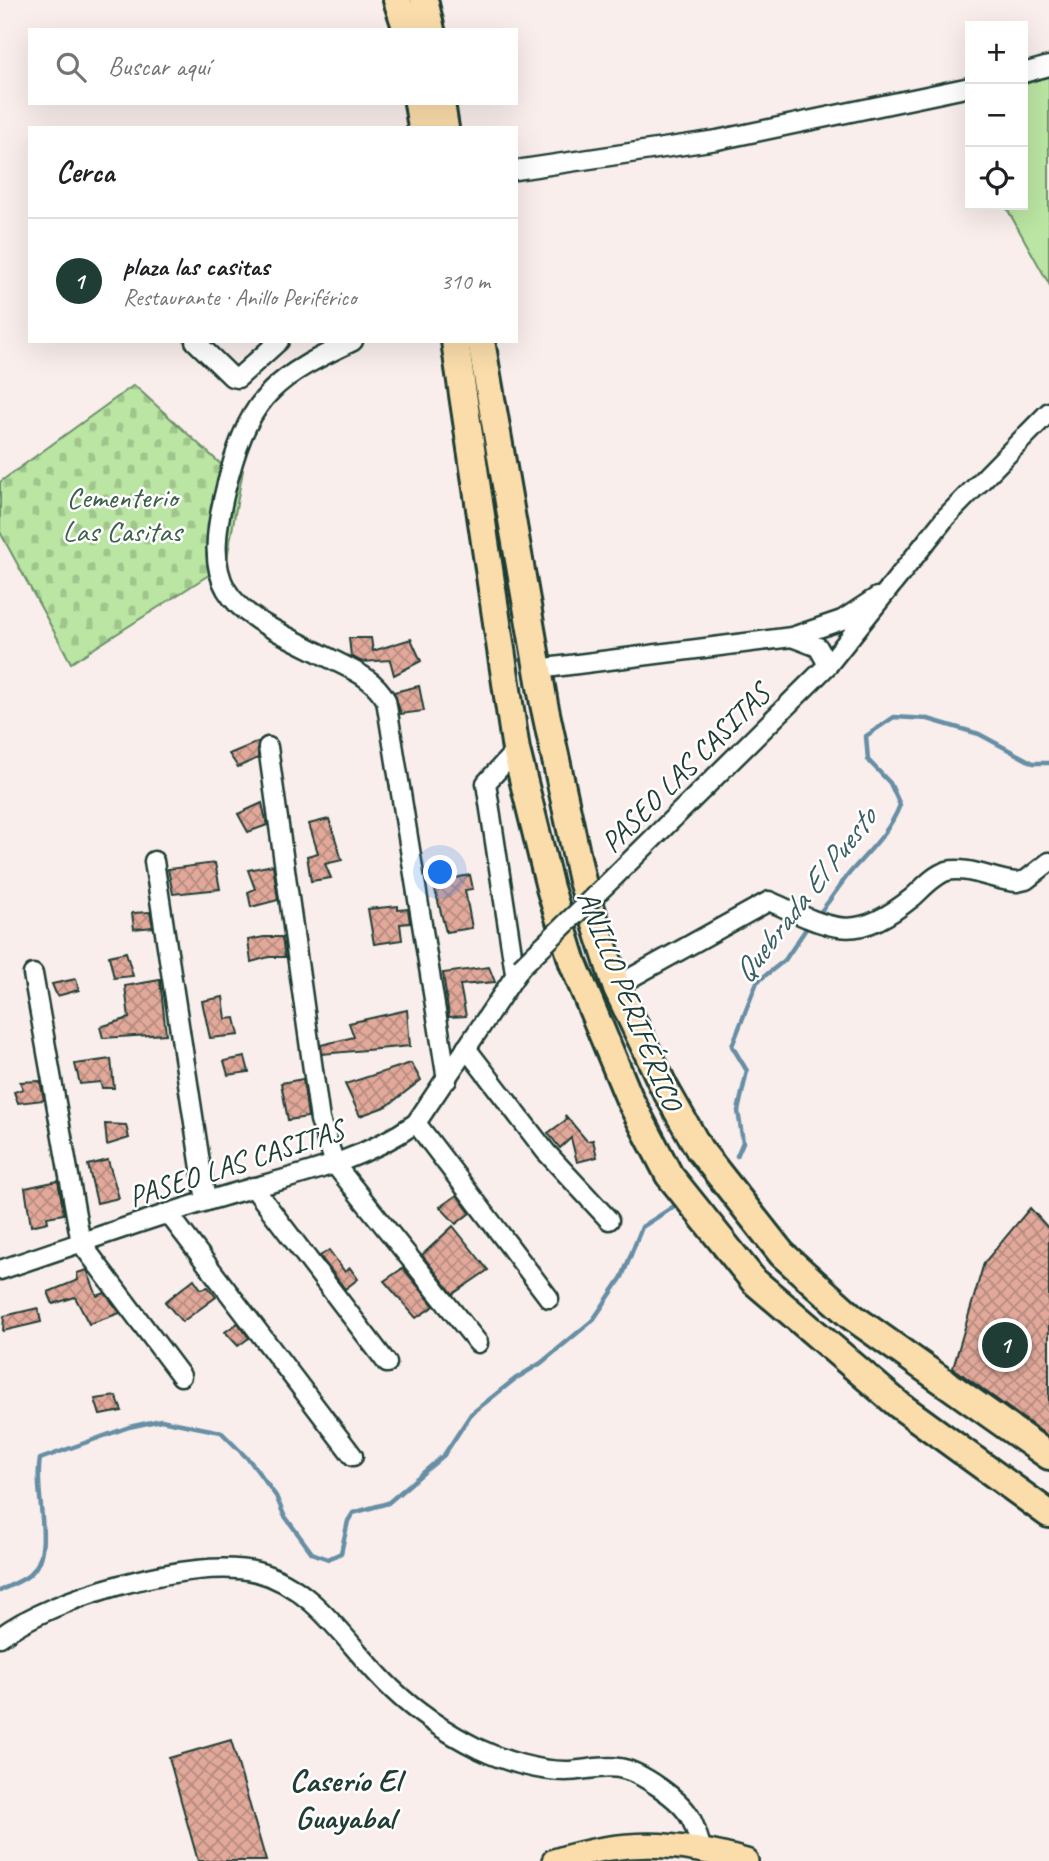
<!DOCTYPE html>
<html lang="es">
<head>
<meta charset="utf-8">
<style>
  body { margin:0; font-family:Caveat,sans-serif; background:#f2f2f2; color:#202124 }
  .controls { position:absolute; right:21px; top:21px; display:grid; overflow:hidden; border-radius:0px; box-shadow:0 7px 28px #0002 }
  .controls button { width:63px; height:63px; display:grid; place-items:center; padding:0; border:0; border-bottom:2px solid #e0e0e0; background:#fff; color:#202124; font:35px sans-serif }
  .you { position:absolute; left:441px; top:873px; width:24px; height:24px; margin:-18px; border:5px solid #fff; border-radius:50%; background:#1a73e8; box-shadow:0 0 0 10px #1a73e833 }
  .badge { display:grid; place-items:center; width:46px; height:46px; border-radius:50%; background:#1f3d34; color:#fff; font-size:23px; font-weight:700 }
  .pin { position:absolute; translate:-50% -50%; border:4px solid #fff; box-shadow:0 2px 7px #0006 }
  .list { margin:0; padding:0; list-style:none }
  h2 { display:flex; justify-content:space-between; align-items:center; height:91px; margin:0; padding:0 28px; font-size:30px }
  h2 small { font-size:23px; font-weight:400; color:#757577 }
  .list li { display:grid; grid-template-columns:46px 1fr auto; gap:21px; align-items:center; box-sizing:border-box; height:126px; padding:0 28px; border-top:2px solid #e0e0e0 }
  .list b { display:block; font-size:26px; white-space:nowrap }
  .list p { margin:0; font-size:23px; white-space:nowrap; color:#757577 }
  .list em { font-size:23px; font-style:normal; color:#757577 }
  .icon { flex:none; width:38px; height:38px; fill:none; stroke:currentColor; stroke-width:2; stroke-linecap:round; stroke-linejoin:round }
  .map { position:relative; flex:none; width:1049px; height:1861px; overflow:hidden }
  .search { position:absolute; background:#fff; box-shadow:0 7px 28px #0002; left:28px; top:28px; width:490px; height:77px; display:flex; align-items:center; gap:18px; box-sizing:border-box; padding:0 24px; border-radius:0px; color:#757577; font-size:26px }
  .panel { position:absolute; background:#fff; box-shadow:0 7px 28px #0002; left:28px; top:126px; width:490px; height:217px; border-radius:0px }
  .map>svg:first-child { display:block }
  .cemetery { fill:url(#cemetery-stones); stroke:#6c916b; stroke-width:2 }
  .pitch { fill:#bae5a2; stroke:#6c916b; stroke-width:2 }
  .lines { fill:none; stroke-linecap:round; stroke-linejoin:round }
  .stream { stroke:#668ea5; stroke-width:4.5 }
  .building { fill:url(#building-cross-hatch); stroke:#1f3d34; stroke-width:2 }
  .minor-casing { stroke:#1f3d34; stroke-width:23 }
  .major-casing { stroke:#1f3d34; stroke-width:28 }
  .highway-casing { stroke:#1f3d34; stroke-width:32 }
  .minor { stroke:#fff; stroke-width:18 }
  .major { stroke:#fbddab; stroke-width:23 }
  .highway { stroke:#fbddab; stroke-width:26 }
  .minor-bridge-casing { stroke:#1f3d34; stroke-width:23; stroke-linecap:butt }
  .minor-bridge { stroke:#fff; stroke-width:18 }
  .labels { text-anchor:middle; stroke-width:5; stroke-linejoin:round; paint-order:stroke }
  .park-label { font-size:30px; fill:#3e5f4a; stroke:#fff }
  .street-label { font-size:30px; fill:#1f3d34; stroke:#fff }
  .water-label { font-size:32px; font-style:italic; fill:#3c5f63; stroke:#fff }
  .neighbourhood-label { font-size:32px; font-weight:bold; fill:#1f3d34; stroke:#fff }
</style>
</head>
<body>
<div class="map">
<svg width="1049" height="1861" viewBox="0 0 1049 1861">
  <defs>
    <pattern id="cemetery-stones" width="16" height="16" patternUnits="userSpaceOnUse" patternTransform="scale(1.75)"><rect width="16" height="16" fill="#bae5a2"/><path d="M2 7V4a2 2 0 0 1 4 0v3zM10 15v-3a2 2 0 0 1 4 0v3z" fill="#9fc58c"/></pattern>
    <pattern id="building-cross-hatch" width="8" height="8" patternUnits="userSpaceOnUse" patternTransform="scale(1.75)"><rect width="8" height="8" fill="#e2a99b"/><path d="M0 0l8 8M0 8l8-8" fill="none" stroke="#b78b7f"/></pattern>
  </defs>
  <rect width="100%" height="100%" fill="#f9eeeb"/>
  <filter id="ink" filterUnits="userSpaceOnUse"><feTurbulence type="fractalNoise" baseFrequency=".0143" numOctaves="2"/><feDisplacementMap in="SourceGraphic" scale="14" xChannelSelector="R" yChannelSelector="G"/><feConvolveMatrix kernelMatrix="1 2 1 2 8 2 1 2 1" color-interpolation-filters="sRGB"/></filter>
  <g filter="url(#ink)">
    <!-- cemetery -->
    <path class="cemetery" d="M134,385L224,467L243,470L226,564L71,663L0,532V482Z"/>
    <!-- pitch -->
    <path class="pitch" d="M1049,76V284L1005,205H1023V85Z"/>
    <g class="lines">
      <!-- stream -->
      <g class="stream">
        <path d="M816,917C830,902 840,883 854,868C873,847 889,832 900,805L890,783L868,760L866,736L894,717L928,719L979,734L1033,763H1049"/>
        <path d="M737,1156L743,1142L738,1111L747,1071L732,1046L757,982L785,960L810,923"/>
        <path d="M0,1591C9,1585 21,1582 29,1575C57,1552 33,1495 40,1459L129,1427L161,1420L221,1432L250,1461L276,1496L284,1515L312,1553L328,1559L341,1553L348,1521L353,1513L388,1503L444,1455L471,1414L515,1379L541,1363L593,1320L622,1277L642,1227L676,1205"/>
      </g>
    </g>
    <!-- building -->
    <g class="building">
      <path d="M349,638H371L373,651L411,639L421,661L394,675L390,660L362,662L351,656Z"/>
      <path d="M419,686L424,711L401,714L394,692Z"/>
      <path d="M258,742V758L238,767L229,754Z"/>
      <path d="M262,803L267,825L248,832L238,814Z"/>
      <path d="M329,819L342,860L325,864L331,878L311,881L307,856L318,853L309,824Z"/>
      <path d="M215,863L220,889L173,894L168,869Z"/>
      <path d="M273,865L278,900L251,907L248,892L255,889L248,870Z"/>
      <path d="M470,875L473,889L465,890L472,928L446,932L433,882Z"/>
      <path d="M398,906V910L408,909L410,923L400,924L402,940L374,944L368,909Z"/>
      <path d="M150,912L153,927L134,929L132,913Z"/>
      <path d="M264,937H282L285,957H269L251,962L248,940Z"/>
      <path d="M126,952L133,976L114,978L109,956Z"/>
      <path d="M489,967L495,982L460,985L466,1016L449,1017L443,973Z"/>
      <path d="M76,979L79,990L57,996L52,984Z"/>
      <path d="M160,980L166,1034L103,1038L100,1027L129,1018L125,986Z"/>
      <path d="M223,997L226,1019L235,1018L239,1035L210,1038L202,1001Z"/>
      <path d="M407,1010L410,1046L322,1054L321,1045L354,1037L349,1023Z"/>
      <path d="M245,1057L249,1072L228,1075L224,1061Z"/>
      <path d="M111,1059L114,1088H102L100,1082L80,1084L75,1064Z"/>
      <path d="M411,1063L421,1080L387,1106L360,1116L345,1084Z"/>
      <path d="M303,1079L308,1117L288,1120L281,1083Z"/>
      <path d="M40,1081L44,1100L18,1103L14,1092L23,1089L20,1082Z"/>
      <path d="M565,1115L587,1141L593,1140L597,1157L577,1162L571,1138L560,1148L548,1133L566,1120Z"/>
      <path d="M105,1124L126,1125L129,1138L107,1145Z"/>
      <path d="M108,1160L119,1198L97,1203L88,1165Z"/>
      <path d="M58,1181L64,1214L47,1217L48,1222L31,1226L25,1188Z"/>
      <path d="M457,1195L470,1213L456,1224L440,1207Z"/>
      <path d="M1030,1208L1049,1229V1437L953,1368L984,1263Z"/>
      <path d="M453,1226L488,1270L453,1294L422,1255Z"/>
      <path d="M329,1250L345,1272L350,1268L358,1279L345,1289L320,1256Z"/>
      <path d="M403,1268L434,1306L416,1318L384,1281Z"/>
      <path d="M87,1270L97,1296L105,1293L120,1313L89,1324L75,1297L53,1304L48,1292L78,1280L77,1273Z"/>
      <path d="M194,1279L201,1289L208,1287L216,1297L182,1322L165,1302Z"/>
      <path d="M38,1308L41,1322L3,1331L4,1316Z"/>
      <path d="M238,1323L249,1338L238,1346L225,1332Z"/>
      <path d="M116,1396L122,1411L100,1415L95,1399Z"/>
      <path d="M231,1740L266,1861H198L169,1758Z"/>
    </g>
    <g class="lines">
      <!-- minor casing -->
      <g class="minor-casing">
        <g id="minor">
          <path d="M1023,73L1049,66"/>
          <path d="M516,170L717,140L970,87"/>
          <path d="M195,341L232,377L238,378L279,341"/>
          <path d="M353,341C279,376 251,393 229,476C194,604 234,609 337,662C357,672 375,680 386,700L447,1080"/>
          <path d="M792,637L818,647L828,665"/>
          <path d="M538,669L792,637L842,620L877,597"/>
          <path d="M268,747L320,1120L336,1166L478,1343"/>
          <path d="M154,861L206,1201"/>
          <path d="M613,878L828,665L946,517L1049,412"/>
          <path d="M515,973L486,783L516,750"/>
          <path d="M33,974L81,1243L181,1376"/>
          <path d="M616,986L769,901C833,929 853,945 913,897C923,888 934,875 947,871C969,866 995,881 1017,882L1026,880L1049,862"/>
          <path d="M466,1048L546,1152L609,1220"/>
          <path d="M416,1123L549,1298"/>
          <path d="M253,1187L387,1363"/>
          <path d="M168,1213L353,1456"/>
          <path d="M0,1270C69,1247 138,1222 207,1201C280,1178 352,1168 416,1123L521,967"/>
          <path d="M0,1637C51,1598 193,1556 257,1572C317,1587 350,1650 392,1689C418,1714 447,1733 479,1749C504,1761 538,1771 566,1771C583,1771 602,1765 619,1768C640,1771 682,1800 691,1819C696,1828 698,1839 702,1849"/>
        </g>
      </g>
      <!-- major casing -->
      <g class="major-casing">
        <path id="major" d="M554,1861C625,1839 675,1841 746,1861"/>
      </g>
      <!-- highway casing -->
      <g class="highway-casing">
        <g id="highway">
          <path d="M397,0L407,30"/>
          <path d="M424,0L431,30"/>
          <path d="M418,103L422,128"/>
          <path d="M441,103L445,128"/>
          <path d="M455,341L516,750L550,888L573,963L630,1100L669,1175L754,1281L899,1405L1049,1514"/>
          <path d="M481,341L544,704L582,881L616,986L664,1087L699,1149L782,1254L851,1316L1049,1456"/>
        </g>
      </g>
      <!-- minor -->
      <use href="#minor" class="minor"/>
      <!-- major -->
      <use href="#major" class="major"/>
      <!-- highway -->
      <use href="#highway" class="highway"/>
      <!-- minor-bridge casing -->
      <g class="minor-bridge-casing">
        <path id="minor-bridge" d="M521,967L613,878"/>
      </g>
      <!-- minor-bridge -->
      <use href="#minor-bridge" class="minor-bridge"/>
    </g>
  </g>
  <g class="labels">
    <!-- park labels -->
    <g class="park-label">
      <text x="122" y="507">Cementerio<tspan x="122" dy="34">Las Casitas</tspan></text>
    </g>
    <!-- street labels -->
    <g class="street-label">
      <text transform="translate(685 768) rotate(-45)" y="10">PASEO LAS CASITAS</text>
      <text transform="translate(630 1000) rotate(68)" y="10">ANILLO PERIFÉRICO</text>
      <text transform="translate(236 1163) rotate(-18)" y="10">PASEO LAS CASITAS</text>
    </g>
    <!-- water labels -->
    <g class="water-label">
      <text transform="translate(804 895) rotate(-52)" y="11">Quebrada El Puesto</text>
    </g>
    <!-- neighbourhood labels -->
    <g class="neighbourhood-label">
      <text x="345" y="1791">Caserío El<tspan x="345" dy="37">Guayabal</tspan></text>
    </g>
  </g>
</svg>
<div class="controls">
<button>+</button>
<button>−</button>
<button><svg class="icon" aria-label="locate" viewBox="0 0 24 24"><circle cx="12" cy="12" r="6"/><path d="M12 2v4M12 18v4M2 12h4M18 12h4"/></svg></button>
</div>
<div class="you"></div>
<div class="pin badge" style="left:1005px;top:1345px">1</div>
<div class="search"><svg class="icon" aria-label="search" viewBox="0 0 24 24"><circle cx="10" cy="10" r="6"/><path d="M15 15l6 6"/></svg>Buscar aquí</div>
<section class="panel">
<h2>Cerca<small></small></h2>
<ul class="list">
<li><span class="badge">1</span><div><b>plaza las casitas</b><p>Restaurante · Anillo Periférico</p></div><em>310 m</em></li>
</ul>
</section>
</div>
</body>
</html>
